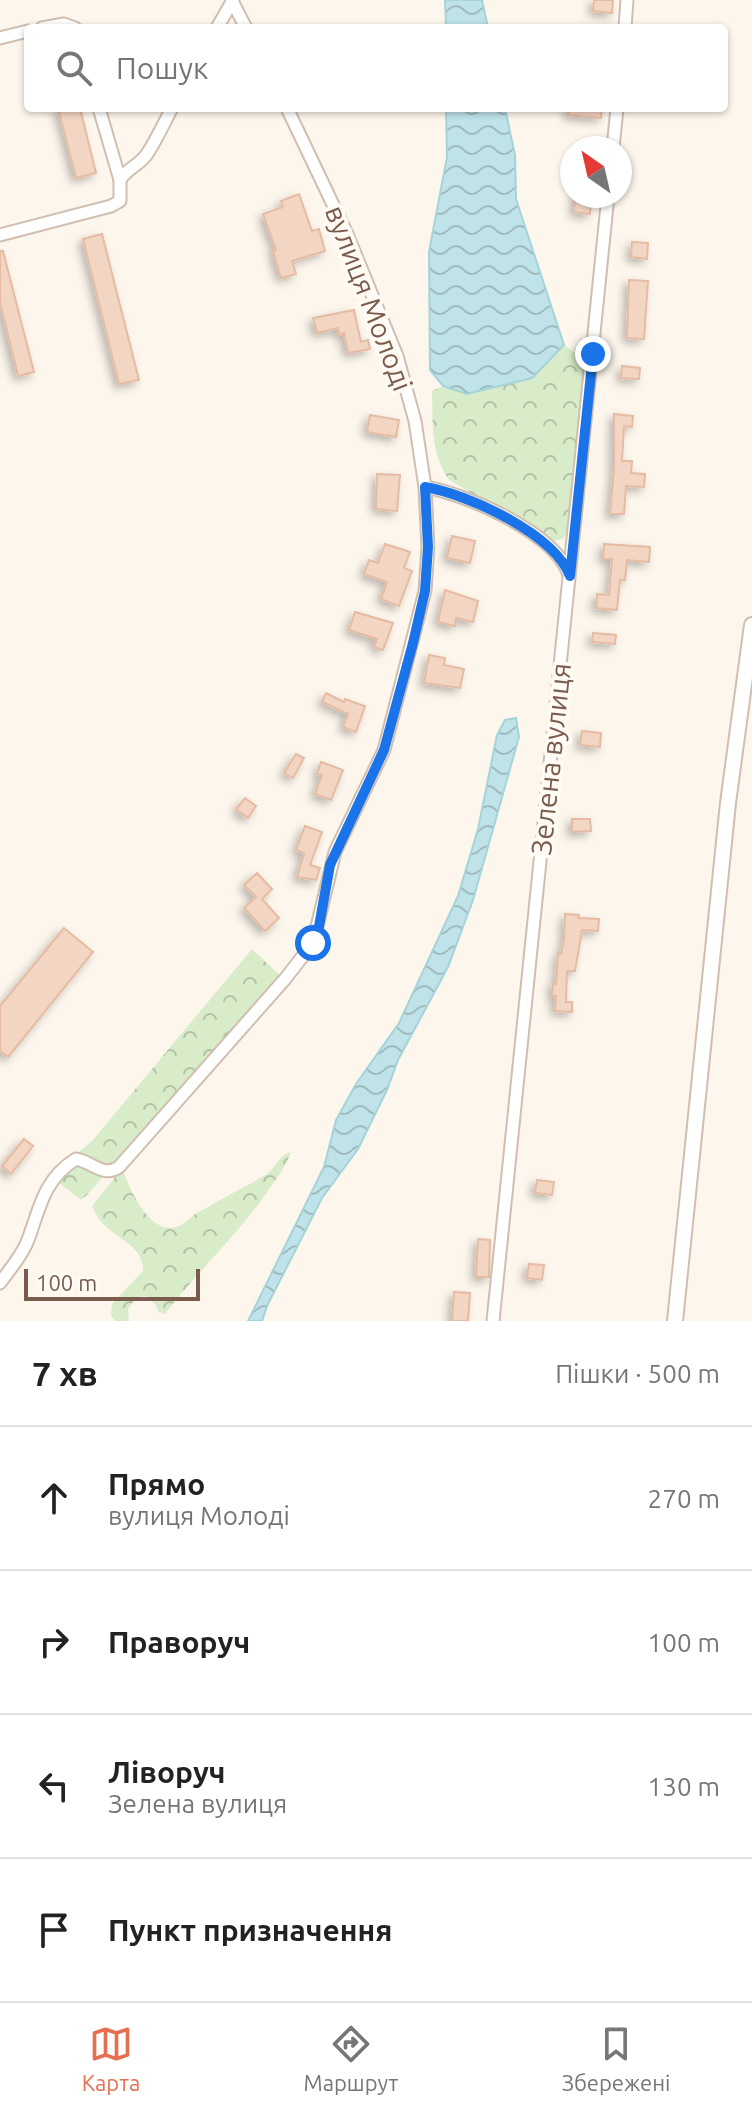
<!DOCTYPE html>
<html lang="uk">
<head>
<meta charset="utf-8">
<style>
  body { margin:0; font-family:Ubuntu,sans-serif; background:#f6f6f6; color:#222 }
  .compass { position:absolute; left:560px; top:136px; width:72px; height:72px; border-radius:50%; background:#fff; box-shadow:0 2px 6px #0004; rotate:326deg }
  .scale { position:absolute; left:24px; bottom:20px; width:176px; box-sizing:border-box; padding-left:8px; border:4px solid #7a5c4d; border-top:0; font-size:22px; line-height:28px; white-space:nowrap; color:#7a5c4d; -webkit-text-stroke:6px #fffaf3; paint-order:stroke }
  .stop { position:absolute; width:24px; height:24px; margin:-18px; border:6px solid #1a73e8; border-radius:50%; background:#fff }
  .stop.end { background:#1a73e8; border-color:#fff; box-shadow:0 2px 8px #0008 }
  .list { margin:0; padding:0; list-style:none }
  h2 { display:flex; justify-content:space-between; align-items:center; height:104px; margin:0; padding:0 32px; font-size:34px }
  h2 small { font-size:26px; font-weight:400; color:#767676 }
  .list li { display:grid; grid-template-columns:52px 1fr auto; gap:24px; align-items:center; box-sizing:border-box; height:144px; padding:0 32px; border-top:2px solid #e0e0e0 }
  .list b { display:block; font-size:30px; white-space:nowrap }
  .list p { margin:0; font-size:26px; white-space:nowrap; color:#767676 }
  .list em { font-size:26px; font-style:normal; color:#767676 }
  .icon { flex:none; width:44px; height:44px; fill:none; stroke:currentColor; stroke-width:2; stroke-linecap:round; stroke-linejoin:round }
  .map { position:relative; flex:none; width:752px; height:1321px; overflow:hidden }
  .search { position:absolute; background:#fff; box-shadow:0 2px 6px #0004; left:24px; right:24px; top:24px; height:88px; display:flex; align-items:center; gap:20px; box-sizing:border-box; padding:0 28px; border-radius:8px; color:#767676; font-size:30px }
  .sheet { height:680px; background:#fff }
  nav { display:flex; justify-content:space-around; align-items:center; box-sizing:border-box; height:112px; border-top:2px solid #e0e0e0; background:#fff; font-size:22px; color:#767676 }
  nav a { display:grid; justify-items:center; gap:4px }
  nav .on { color:#e76f51 }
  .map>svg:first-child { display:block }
  .forest { fill:url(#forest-crowns) }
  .water { fill:url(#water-waves); stroke:#a5d3da; stroke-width:2 }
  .building { fill:#f3d5c3; stroke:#e6bba3; stroke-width:2; filter:url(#shadow) }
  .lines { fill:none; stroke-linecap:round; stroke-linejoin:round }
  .minor-casing { stroke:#d1beb0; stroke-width:15 }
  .tertiary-casing { stroke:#d1beb0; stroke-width:18 }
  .minor { stroke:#fff; stroke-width:11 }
  .tertiary { stroke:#fff; stroke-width:14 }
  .route { stroke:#1a73e8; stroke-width:10 }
  .labels { text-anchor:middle; stroke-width:8; stroke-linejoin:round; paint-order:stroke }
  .street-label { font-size:28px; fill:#7a5c4d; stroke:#fffaf3 }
</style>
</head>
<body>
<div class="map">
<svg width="752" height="1321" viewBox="0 0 752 1321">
  <defs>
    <pattern id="forest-crowns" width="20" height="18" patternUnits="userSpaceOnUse" patternTransform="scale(2)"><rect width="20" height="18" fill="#d8ecc9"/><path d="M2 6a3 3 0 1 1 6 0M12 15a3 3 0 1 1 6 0" fill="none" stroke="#b4c2a5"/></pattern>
    <pattern id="water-waves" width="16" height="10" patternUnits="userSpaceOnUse" patternTransform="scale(2)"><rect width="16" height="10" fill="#bfe3e8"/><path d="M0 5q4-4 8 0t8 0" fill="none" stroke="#a0bbbe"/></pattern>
    <filter id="shadow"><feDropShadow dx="-4" dy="4" stdDeviation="4" flood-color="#0004"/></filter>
  </defs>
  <rect width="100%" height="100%" fill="#fdf6ec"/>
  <!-- forest -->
  <g class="forest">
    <path d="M564,345L587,361L569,529L563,539L552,541L449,480C430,452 433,424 432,391L443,386L467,394L532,378Z"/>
    <path d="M252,949L282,977L86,1196L81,1200L58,1182L73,1157L92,1141Z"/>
    <path d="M291,1152C285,1169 275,1180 265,1195C235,1238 197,1272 165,1314L159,1312L155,1304L146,1296L137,1297L128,1309L129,1321H115L111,1316L112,1304L143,1271C143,1238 104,1240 92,1206L119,1172L123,1171C130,1190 151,1238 179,1226C186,1223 192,1215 199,1212C221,1199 243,1188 264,1176C276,1170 277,1156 291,1152Z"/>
  </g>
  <!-- water -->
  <g class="water">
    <path d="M445,0H482L488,28H446Z"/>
    <path d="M446,108H505L515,155L516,199L564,345L532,378L467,394L443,386L430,370L429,252L447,157Z"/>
    <path d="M516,718L519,737L473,900L448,967L398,1060L387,1090L358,1149L322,1198L267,1306L262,1321H248L324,1167L336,1120L356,1084L399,1023L458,896L478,829L497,735L505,720Z"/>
  </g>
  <!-- building -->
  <g class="building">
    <path d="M594,0H613L612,13L593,11Z"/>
    <path d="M58,108H80L96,173L76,178Z"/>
    <path d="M568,108H602L601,118L568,115Z"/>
    <path d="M299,194L312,231L319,229L325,251L292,261L296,274L281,278L273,251L276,250L263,214L283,207L281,201Z"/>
    <path d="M575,196H591L590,214L574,212Z"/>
    <path d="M102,234L139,380L119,384L83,239Z"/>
    <path d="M632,242L648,243L647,259L631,257Z"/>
    <path d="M0,251H3L34,372L18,376L0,303Z"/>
    <path d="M629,280L648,281L644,339L627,338Z"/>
    <path d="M354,310L361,342L368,340L370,349L348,353L344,333L339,335L338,328L317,333L313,318Z"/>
    <path d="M622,366L640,368L639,379L621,378Z"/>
    <path d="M614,414L633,416L632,427L624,426L622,461H632L631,473L645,474L644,487L626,486L624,514H610L614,469Z"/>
    <path d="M370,415L399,420L396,437L367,432Z"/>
    <path d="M377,474L400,475L397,511L376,509Z"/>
    <path d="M452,536L475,541L470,563L447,558Z"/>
    <path d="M385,544L410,552L404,568L412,571L399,606L381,599L387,582L364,574L369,560L378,563Z"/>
    <path d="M604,544L650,547L649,562L627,560L625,580H620L617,610L596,608L597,594L609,595L612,559H603Z"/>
    <path d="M445,590L478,601L473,622L456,618L455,626L438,622Z"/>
    <path d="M355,612L393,623L383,650L374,647L377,639L349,630Z"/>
    <path d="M593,633L616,635L615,644L592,642Z"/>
    <path d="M429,655L445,658L444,665L464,669L460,688L424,683Z"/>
    <path d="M326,693L344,702L345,699L365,706L356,732L343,727L348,714L322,702Z"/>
    <path d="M582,731L601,733L600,747L580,745Z"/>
    <path d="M296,754L304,758L293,778L284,773Z"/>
    <path d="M321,762L343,770L331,800L315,794L322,775L317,774Z"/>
    <path d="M245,798L256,806L248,818L236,809Z"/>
    <path d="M572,819H590L591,831L572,832Z"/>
    <path d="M305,826L322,832L310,865L320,868L316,880L297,877L304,853L296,850Z"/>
    <path d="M257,873L272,889L262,899L279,918L265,931L244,908L256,897L244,885Z"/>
    <path d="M565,914L579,915L578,918L599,919L598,931L582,930L575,971H567L566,1002H572V1012L555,1011L556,996H552L553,983L556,984L558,954H561L564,940Z"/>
    <path d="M64,928L93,952L8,1057L0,1051V1006Z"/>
    <path d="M24,1139L33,1146L11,1174L2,1166Z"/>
    <path d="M537,1180L554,1182L552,1195L535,1193Z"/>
    <path d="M478,1239L490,1240L489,1277H476Z"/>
    <path d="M529,1264L544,1265L542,1280L527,1278Z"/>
    <path d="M454,1292L470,1293L468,1321H452Z"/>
  </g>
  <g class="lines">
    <!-- minor casing -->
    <g class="minor-casing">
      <g id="minor">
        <path d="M232,1L246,28"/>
        <path d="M42,28L64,24L75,28"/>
        <path d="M217,28L233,0"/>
        <path d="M625,28L627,0"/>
        <path d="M0,38L28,31"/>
        <path d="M613,148L617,108"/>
        <path d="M120,180C127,168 140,165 147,154C157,139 164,123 172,108"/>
        <path d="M0,235L111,206L120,201V180L99,108"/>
        <path d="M425,487C467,494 552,532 568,572"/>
        <path d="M0,1283C10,1269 22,1256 28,1240C40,1207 44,1179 76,1159C93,1162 103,1178 119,1167L285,979L313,943L335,852L384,750L425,591L428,547L425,487L415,421L397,356L347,234L287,108"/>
        <path d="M493,1321L608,196"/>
      </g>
    </g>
    <!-- tertiary casing -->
    <g class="tertiary-casing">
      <path id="tertiary" d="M675,1321L728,803L752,625"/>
    </g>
    <!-- minor -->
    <use href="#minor" class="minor"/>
    <!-- tertiary -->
    <use href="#tertiary" class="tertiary"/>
  </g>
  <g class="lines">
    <!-- route -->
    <path class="route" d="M313,943L318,932L330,865L384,750L413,643L425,591L428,547L425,487C468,494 554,534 570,576L593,354"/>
  </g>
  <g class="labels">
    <!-- street labels -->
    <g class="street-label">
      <text transform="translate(369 298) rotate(69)" y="10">вулиця Молоді</text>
      <text transform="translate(551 759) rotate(-84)" y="10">Зелена вулиця</text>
    </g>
  </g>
</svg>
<svg class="compass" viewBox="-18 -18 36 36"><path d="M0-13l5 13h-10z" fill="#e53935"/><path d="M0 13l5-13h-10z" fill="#767676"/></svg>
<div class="scale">100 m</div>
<div class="stop" style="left:313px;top:943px"></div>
<div class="stop end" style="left:593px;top:354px"></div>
<div class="search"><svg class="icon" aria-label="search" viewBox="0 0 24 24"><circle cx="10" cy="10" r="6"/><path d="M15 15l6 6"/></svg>Пошук</div>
</div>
<section class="sheet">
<h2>7 хв<small>Пішки · 500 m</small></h2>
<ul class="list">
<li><svg class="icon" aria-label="ahead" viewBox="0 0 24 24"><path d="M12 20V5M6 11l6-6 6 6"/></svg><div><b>Прямо</b><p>вулиця Молоді</p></div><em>270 m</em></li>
<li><svg class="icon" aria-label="right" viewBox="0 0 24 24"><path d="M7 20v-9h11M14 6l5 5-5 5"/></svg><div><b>Праворуч</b></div><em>100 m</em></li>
<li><svg class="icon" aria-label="left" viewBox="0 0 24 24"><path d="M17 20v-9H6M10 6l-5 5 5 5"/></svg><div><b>Ліворуч</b><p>Зелена вулиця</p></div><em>130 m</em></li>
<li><svg class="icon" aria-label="arrive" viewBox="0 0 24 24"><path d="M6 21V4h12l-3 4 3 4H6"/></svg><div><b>Пункт призначення</b></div></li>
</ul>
</section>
<nav>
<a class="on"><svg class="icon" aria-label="map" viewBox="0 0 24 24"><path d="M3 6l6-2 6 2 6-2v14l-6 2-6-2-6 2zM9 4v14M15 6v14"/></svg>Карта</a>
<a><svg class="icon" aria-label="directions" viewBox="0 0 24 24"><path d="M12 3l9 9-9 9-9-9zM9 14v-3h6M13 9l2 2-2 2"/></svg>Маршрут</a>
<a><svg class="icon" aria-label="saved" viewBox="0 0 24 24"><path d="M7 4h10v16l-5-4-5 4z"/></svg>Збережені</a>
</nav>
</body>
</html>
